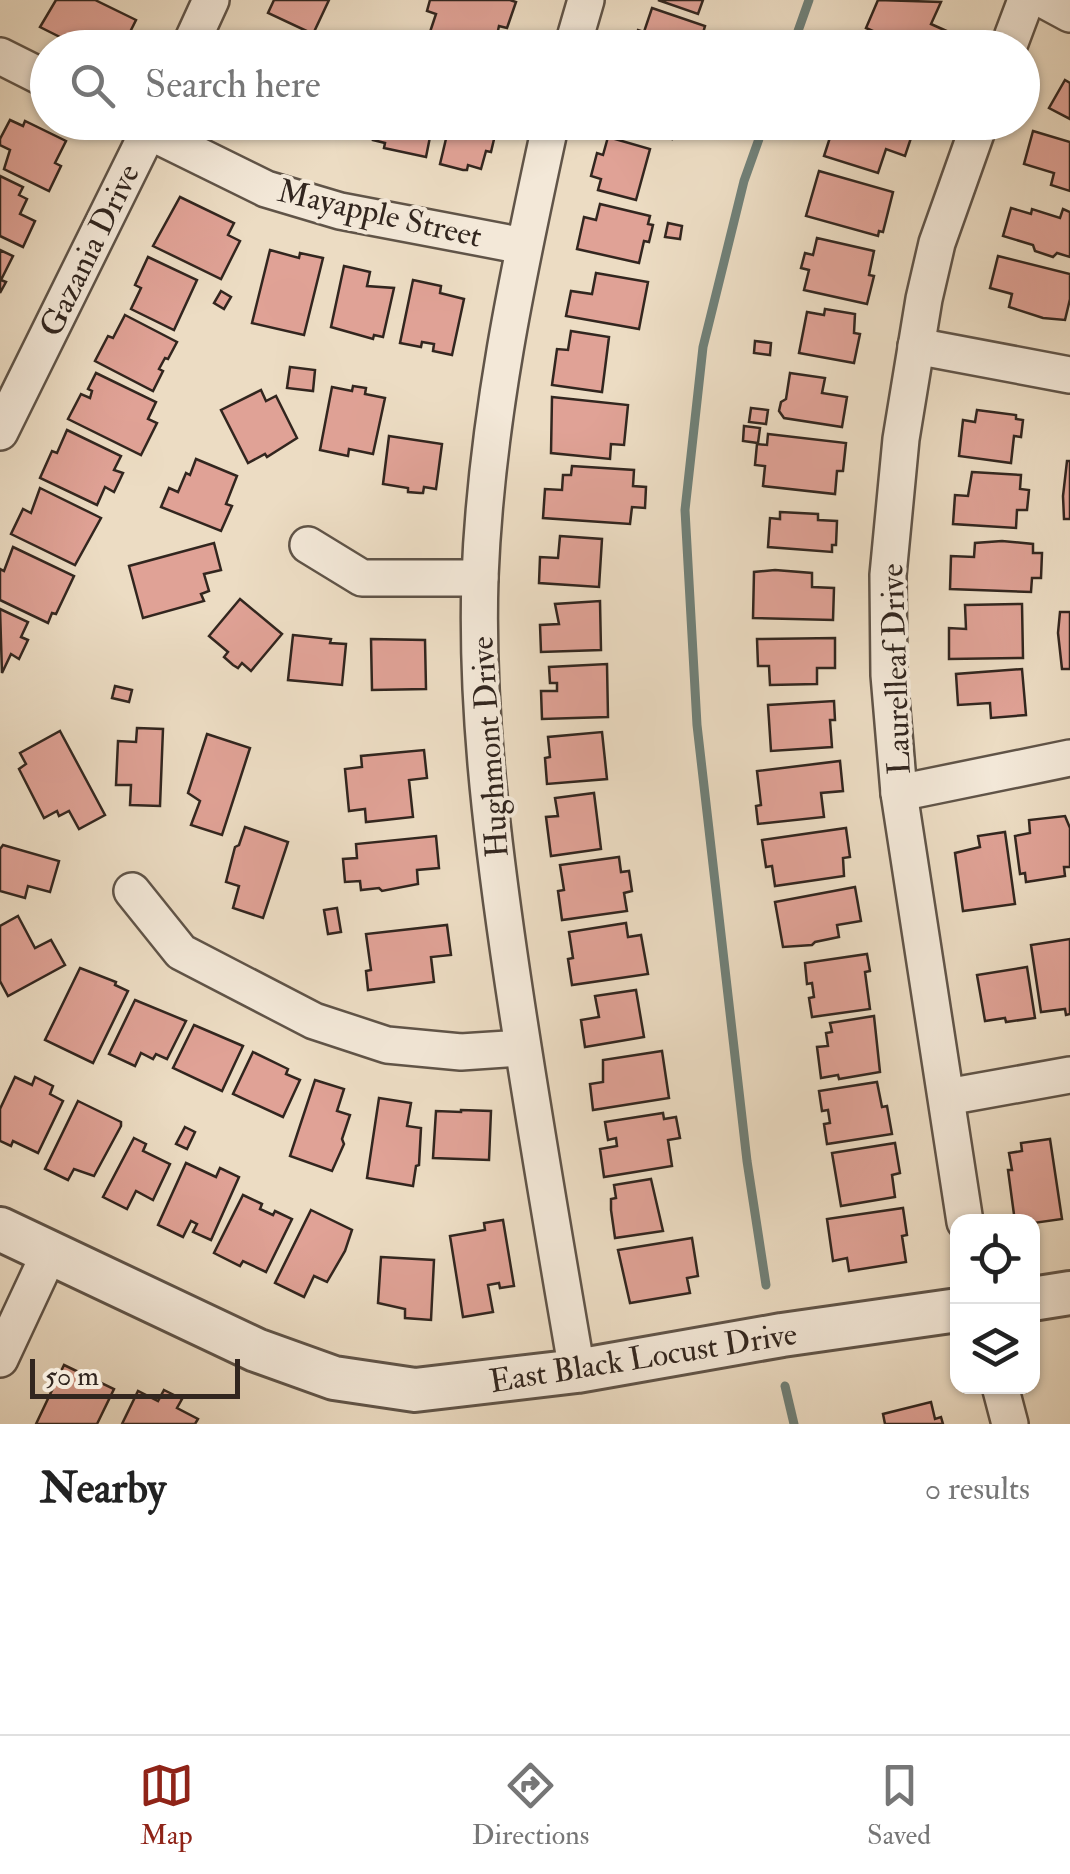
<!DOCTYPE html>
<html lang="en">
<head>
<meta charset="utf-8">
<style>
  body { margin:0; font-family:"IM FELL Double Pica",serif; background:#f6f6f6; color:#222 }
  .controls { position:absolute; right:30px; bottom:30px; display:grid; overflow:hidden; border-radius:20px; box-shadow:0 2px 8px #0004 }
  .controls button { width:90px; height:90px; display:grid; place-items:center; padding:0; border:0; border-bottom:2px solid #e0e0e0; background:#fff; color:#222; font:50px sans-serif }
  .scale { position:absolute; left:30px; bottom:25px; width:210px; box-sizing:border-box; padding-left:10px; border:5px solid #32261f; border-top:0; font-size:28px; line-height:35px; white-space:nowrap; color:#32261f; -webkit-text-stroke:8px #f3e8d8; paint-order:stroke }
  .list { margin:0; padding:0; list-style:none }
  h2 { display:flex; justify-content:space-between; align-items:center; height:130px; margin:0; padding:0 40px; font-size:42px }
  h2 small { font-size:32px; font-weight:400; color:#767676 }
  .icon { flex:none; width:55px; height:55px; fill:none; stroke:currentColor; stroke-width:2; stroke-linecap:round; stroke-linejoin:round }
  .map { position:relative; flex:none; width:1070px; height:1424px; overflow:hidden }
  .search { position:absolute; background:#fff; box-shadow:0 2px 8px #0004; left:30px; right:30px; top:30px; height:110px; display:flex; align-items:center; gap:25px; box-sizing:border-box; padding:0 35px; border-radius:55px; color:#767676; font-size:38px }
  .sheet { height:310px; background:#fff }
  nav { display:flex; justify-content:space-around; align-items:center; box-sizing:border-box; height:140px; border-top:2px solid #e0e0e0; background:#fff; font-size:28px; color:#767676 }
  nav a { display:grid; justify-items:center; gap:5px }
  nav .on { color:#8f2418 }
  .map>svg:first-child { display:block }
  .lines { fill:none; stroke-linecap:round; stroke-linejoin:round }
  .stream { stroke:#708078; stroke-width:9 }
  .building { fill:#e0a296; stroke:#32261f; stroke-width:2.5 }
  .minor-casing { stroke:#605448; stroke-width:40 }
  .tertiary-casing { stroke:#605448; stroke-width:48 }
  .minor { stroke:#f3e8d8; stroke-width:35 }
  .tertiary { stroke:#f3e8d8; stroke-width:42 }
  .labels { text-anchor:middle; stroke-width:8; stroke-linejoin:round; paint-order:stroke }
  .street-label { font-size:32px; fill:#32261f; stroke:#f3e8d8 }
</style>
</head>
<body>
<div class="map">
<svg width="1070" height="1424" viewBox="0 0 1070 1424">
  <rect width="100%" height="100%" fill="#ecdcc3"/>
  <filter id="stains"><feTurbulence type="fractalNoise" baseFrequency=".002" numOctaves="4"/><feColorMatrix values="0 0 0 0 .2 0 0 0 0 .09 0 0 0 0 .02 0 0 0 .5 -.17"/></filter>
  <radialGradient id="worn" r=".72"><stop offset=".6" stop-color="#630" stop-opacity="0"/><stop offset="1" stop-color="#630" stop-opacity=".3"/></radialGradient>
  <g class="lines">
    <!-- stream -->
    <g class="stream">
      <path d="M792,48L809,0"/>
      <path d="M765,122L744,181L703,347L685,510L697,725L747,1161L766,1285"/>
      <path d="M785,1386L794,1424"/>
    </g>
  </g>
  <!-- building -->
  <g class="building">
    <path d="M56,0H95L136,20L123,46L117,43L115,48H82L40,27Z"/>
    <path d="M274,0H329L313,34L268,13Z"/>
    <path d="M430,0H510L516,2L507,28L499,26L494,48H482L450,37L448,44L428,38L436,14L427,11Z"/>
    <path d="M658,0H703L698,14Z"/>
    <path d="M878,0L941,2L931,24L951,33L945,48H911L866,28Z"/>
    <path d="M652,8L705,26L701,40L708,42L706,48H632L638,30L644,32Z"/>
    <path d="M256,33L286,48H234L238,38L251,44Z"/>
    <path d="M1065,80L1070,83V119L1049,108Z"/>
    <path d="M10,120L23,126L25,121L66,141L55,163L61,166L49,191L4,169L10,150L0,145V139Z"/>
    <path d="M276,122H332L326,135L309,127L304,136Z"/>
    <path d="M377,122H433L426,157L384,148L385,143L373,140Z"/>
    <path d="M450,122H498L491,152L486,151L481,169L468,165L467,170H463L440,164Z"/>
    <path d="M609,122H677L672,139Z"/>
    <path d="M835,122H894L914,129L905,156L886,149L878,173L824,156Z"/>
    <path d="M1033,131L1070,142V191L1051,185L1054,173L1024,164Z"/>
    <path d="M608,137L650,149L636,200L598,190L601,179L591,176L597,153L603,155Z"/>
    <path d="M819,171L893,192L883,232L879,231L878,236L806,216Z"/>
    <path d="M0,176L23,187L19,195L27,199L20,214L35,221L23,247L0,236Z"/>
    <path d="M180,197L234,223L228,235L240,241L221,279L153,246Z"/>
    <path d="M600,204L650,216L648,224L653,225L649,242L644,241L639,263L577,249L584,217L596,220Z"/>
    <path d="M1011,208L1031,214L1032,209L1060,218L1063,209L1070,212V257L1057,253L1053,257L1035,251L1033,245L1003,236Z"/>
    <path d="M668,223L682,226L680,239L665,237Z"/>
    <path d="M817,238L874,251L869,275L874,276L867,304L804,290L809,270L801,268L805,253L813,255Z"/>
    <path d="M0,250L13,256L1,280L6,282L0,293Z"/>
    <path d="M270,250L299,258L300,253L323,258L304,335L252,323Z"/>
    <path d="M998,256L1070,274V299L1065,320L1043,318L1009,307L1012,294L990,288Z"/>
    <path d="M148,257L197,280L174,330L131,309L141,288L135,285Z"/>
    <path d="M344,266L370,272L367,286L394,288L383,337L374,335L373,339L331,327Z"/>
    <path d="M596,273L648,282L639,329L566,316L571,291L592,294Z"/>
    <path d="M413,280L441,286L440,293L464,299L452,355L433,351L434,344L422,342L421,347L400,343Z"/>
    <path d="M221,291L231,297L224,309L214,303Z"/>
    <path d="M825,309L855,314L854,333L860,334L854,363L799,353L807,312L824,315Z"/>
    <path d="M125,315L177,342L168,359L165,358L159,369L163,371L153,391L95,361L108,336L113,338Z"/>
    <path d="M571,331L609,337L602,392L552,385L557,349L568,350Z"/>
    <path d="M755,341L771,343L770,355L754,353Z"/>
    <path d="M290,367L315,370L313,391L287,388Z"/>
    <path d="M96,373L156,402L148,419L157,423L141,455L68,419L81,394L90,398L92,391L88,389Z"/>
    <path d="M790,373L825,378L822,393L847,397L842,427L784,418L779,411L781,402L786,399Z"/>
    <path d="M353,386L366,388L365,394L385,398L373,454L349,449L348,456L320,450L332,387L352,391Z"/>
    <path d="M261,390L266,401L276,396L297,438L267,457L265,454L248,463L221,410Z"/>
    <path d="M552,397L628,405L624,445L611,444L610,459L551,453Z"/>
    <path d="M751,408L768,410L766,424L749,422Z"/>
    <path d="M977,410L1016,415V419L1023,420L1021,437L1014,436L1011,463L959,456L963,420L975,422Z"/>
    <path d="M744,426L760,428L758,443L743,441Z"/>
    <path d="M67,430L121,456L114,470L123,473L114,492L105,487L97,505L40,478L52,451L57,453Z"/>
    <path d="M768,434L846,443L843,471H837L835,494L763,486L765,466L755,465L757,444L767,445Z"/>
    <path d="M389,436L442,444L436,489L424,487L423,493H420L408,492V488L383,484Z"/>
    <path d="M196,459L237,476L226,504L232,506L221,531L161,507L169,488L178,492L186,473L190,475Z"/>
    <path d="M1067,461H1070V519H1064L1063,496Z"/>
    <path d="M572,466L634,470L633,486L646,487L645,508L632,507L630,524L543,518L545,489L562,490L563,475H571Z"/>
    <path d="M972,472L1021,475L1020,489L1029,490L1027,510H1017L1016,528L953,524L955,495L968,496Z"/>
    <path d="M40,488L101,518L75,565L11,534L23,509L31,513Z"/>
    <path d="M780,512L818,514V520L837,521L836,545H832V552L768,547L770,518L780,519Z"/>
    <path d="M560,536L602,539L599,587L539,583L540,557L558,558Z"/>
    <path d="M1002,541L1033,544V553H1042L1041,578H1032L1031,592L950,589L951,556L974,557L975,543Z"/>
    <path d="M214,543L221,570L204,574L209,591L201,594L204,601L143,618L129,566Z"/>
    <path d="M13,547L74,576L56,614L52,613L48,623L0,600V569L4,571Z"/>
    <path d="M775,570L812,573V587L834,588L833,620L753,618L754,572Z"/>
    <path d="M240,599L282,634L251,671L242,663L238,668L233,665L224,657L228,652L209,636Z"/>
    <path d="M600,601L601,650L541,652L540,625L559,624L555,604Z"/>
    <path d="M1022,604L1023,658L949,659V628L966,629L965,605Z"/>
    <path d="M0,609L28,622L21,637L28,640L19,659L11,654L2,673Z"/>
    <path d="M1060,612H1070V669H1062L1058,633Z"/>
    <path d="M293,635L331,639L330,643L346,644L342,685L288,680Z"/>
    <path d="M835,638V668H817V684L770,685L769,666H758L757,639Z"/>
    <path d="M371,639L425,640L426,689L372,690Z"/>
    <path d="M607,664L608,717L542,719L541,691H557V683H550L549,667Z"/>
    <path d="M1022,669L1026,715L991,718L990,703L958,705L956,674Z"/>
    <path d="M115,686L132,690L129,702L112,698Z"/>
    <path d="M834,701L835,720H830L832,747L771,751L768,705Z"/>
    <path d="M137,728L163,729L160,806L130,805L131,785H116L118,741L136,742Z"/>
    <path d="M60,731L105,815L79,829L69,811L59,816L57,811L44,818L19,769L26,764L20,753Z"/>
    <path d="M602,732L607,779L547,784L545,758L550,757L548,737Z"/>
    <path d="M207,734L250,748L222,835L191,825L200,801L188,793Z"/>
    <path d="M424,750L427,778L409,780L413,817L366,822L365,809L349,811L345,769L362,767L361,756Z"/>
    <path d="M840,761L843,791L821,793L824,817L758,824L756,806L761,805L757,771Z"/>
    <path d="M594,793L601,849L551,856L546,817L558,816L555,798Z"/>
    <path d="M1065,816L1070,828V867H1064L1065,876L1026,882L1025,873L1020,874L1015,836L1030,833L1029,820Z"/>
    <path d="M245,827L288,842L263,918L233,908L239,886L226,882L235,847L239,845Z"/>
    <path d="M846,828L850,857L843,858L844,876L775,886L772,866L766,867L762,840Z"/>
    <path d="M1005,832L1015,904L963,911L955,853L980,847L978,836Z"/>
    <path d="M436,836L439,868L417,870L418,884L382,891L379,888L361,890L360,881L345,882L343,859L357,858L356,844Z"/>
    <path d="M3,845L59,861L50,892L28,886L25,898L0,891V849Z"/>
    <path d="M619,857L621,872L629,871L632,891L624,893L627,911L562,920L558,891L564,890L560,865Z"/>
    <path d="M855,887L861,921L837,925L839,937L815,942L812,945L783,947L775,902Z"/>
    <path d="M337,908L341,932L328,934L324,910Z"/>
    <path d="M18,916L35,948L51,940L65,965L8,996L0,981V926Z"/>
    <path d="M626,923L628,937L641,935L648,974L572,985L568,959L573,958L569,932Z"/>
    <path d="M447,925L451,955L431,957L434,982L368,990L366,971L371,970L366,934Z"/>
    <path d="M1070,939V1014L1066,1015L1065,1009L1041,1012L1031,945Z"/>
    <path d="M867,954L870,971L865,972L870,1009L812,1017L809,998L814,997L812,983L807,984L805,963Z"/>
    <path d="M1027,967L1035,1018L1006,1022L1005,1018L985,1021L977,975Z"/>
    <path d="M80,968L116,982L115,985L128,991L93,1063L45,1040Z"/>
    <path d="M636,990L644,1037L585,1047L581,1020L599,1017L595,996Z"/>
    <path d="M135,1000L186,1021L167,1059L156,1054L153,1059L141,1053L135,1066L109,1054Z"/>
    <path d="M874,1016L880,1072L839,1079L838,1075L821,1078L817,1047L828,1046L826,1033L832,1032L830,1023Z"/>
    <path d="M194,1025L243,1046L222,1091L173,1068Z"/>
    <path d="M662,1051L669,1098L593,1110L590,1084L603,1082V1060Z"/>
    <path d="M253,1052L288,1069L286,1074L300,1080L283,1117L233,1094Z"/>
    <path d="M15,1077L32,1085L35,1077L53,1086L50,1094L63,1101L38,1153L13,1141L11,1146L0,1141V1109Z"/>
    <path d="M315,1080L344,1089L337,1111L350,1115L342,1139L344,1144L332,1171L290,1156Z"/>
    <path d="M877,1082L882,1107L887,1106L892,1134L827,1144L824,1124L830,1123L828,1110L822,1111L819,1091Z"/>
    <path d="M379,1098L411,1103L407,1126L421,1128L419,1165L416,1166L413,1186L367,1178Z"/>
    <path d="M78,1101L121,1122V1126L94,1176L74,1169L68,1180L45,1169Z"/>
    <path d="M461,1110L491,1111L489,1160L433,1158L436,1111L461,1112Z"/>
    <path d="M663,1113L664,1119L676,1117L680,1138L668,1140L672,1166L604,1177L600,1149L617,1146L616,1138L608,1140L605,1122Z"/>
    <path d="M185,1127L195,1132L187,1149L176,1144Z"/>
    <path d="M134,1138L146,1144L143,1151L170,1164L153,1200L136,1191L127,1209L103,1197Z"/>
    <path d="M1050,1139L1062,1219L1033,1223L1032,1227V1222H1015L1008,1170H1012L1009,1153L1022,1151L1021,1143Z"/>
    <path d="M895,1143L900,1173L892,1175L895,1197L841,1206L832,1153Z"/>
    <path d="M186,1163L216,1177L220,1168L239,1177L211,1240L193,1232L197,1224L191,1221L183,1237L158,1225Z"/>
    <path d="M651,1179L663,1231L615,1238L611,1210V1199L616,1198L614,1185Z"/>
    <path d="M243,1195L262,1204L260,1209L273,1215L275,1211L292,1219L266,1272L243,1261L240,1266L214,1253Z"/>
    <path d="M903,1208L907,1235L902,1236L906,1262L849,1271L847,1258L833,1261L827,1219Z"/>
    <path d="M311,1210L352,1230L345,1251L327,1282L314,1276L304,1297L275,1283Z"/>
    <path d="M503,1220L514,1286L500,1288L499,1283L488,1285L493,1312L463,1317L450,1236L485,1230L484,1223Z"/>
    <path d="M692,1238L698,1276L687,1278L690,1293L630,1303L618,1250Z"/>
    <path d="M381,1257L434,1260L431,1320L405,1318V1309L378,1303Z"/>
    <path d="M64,1365L114,1389L97,1424H36Z"/>
    <path d="M164,1390L182,1399L177,1408L198,1419L195,1424H122L138,1391L158,1401Z"/>
    <path d="M931,1402L935,1419L941,1417L943,1424H885L883,1414Z"/>
  </g>
  <g class="lines">
    <!-- minor casing -->
    <g class="minor-casing">
      <g id="minor">
        <path d="M1044,0L1070,14"/>
        <path d="M189,48L211,0"/>
        <path d="M572,48L586,0"/>
        <path d="M1008,48L1026,0"/>
        <path d="M0,56L48,80"/>
        <path d="M130,122L266,189L340,211L524,246"/>
        <path d="M551,122C518,273 486,423 480,577C476,704 491,829 509,954C529,1093 553,1232 577,1371"/>
        <path d="M916,346L1070,375"/>
        <path d="M0,432L153,122"/>
        <path d="M308,545L362,578H480"/>
        <path d="M899,793L1070,758"/>
        <path d="M132,891L181,952L314,1021L387,1045L461,1052L522,1048"/>
        <path d="M947,1097L1070,1075"/>
        <path d="M965,1222L899,793L889,675L888,575L901,439L924,299L937,243L980,122"/>
        <path d="M0,1359L49,1254"/>
        <path d="M1000,1386L1010,1424"/>
      </g>
    </g>
    <!-- tertiary casing -->
    <g class="tertiary-casing">
      <g id="tertiary">
        <path d="M0,1229L256,1350L334,1378L415,1390L577,1371L782,1335L958,1310"/>
        <path d="M1032,1299L1070,1293"/>
      </g>
    </g>
    <!-- minor -->
    <use href="#minor" class="minor"/>
    <!-- tertiary -->
    <use href="#tertiary" class="tertiary"/>
  </g>
  <g class="labels">
    <!-- street labels -->
    <g class="street-label">
      <text transform="translate(380 213) rotate(13)" y="11">Mayapple Street</text>
      <text transform="translate(89 250) rotate(-64)" y="11">Gazania Drive</text>
      <text transform="translate(895 669) rotate(-92)" y="11">Laurelleaf Drive</text>
      <text transform="translate(489 747) rotate(-94)" y="11">Hughmont Drive</text>
      <text transform="translate(643 1357) rotate(-9)" y="11">East Black Locust Drive</text>
    </g>
  </g>
  <rect width="100%" height="100%" filter="url(#stains)"/>
  <rect width="100%" height="100%" fill="url(#worn)"/>
</svg>
<div class="controls">
<button><svg class="icon" aria-label="locate" viewBox="0 0 24 24"><circle cx="12" cy="12" r="6"/><path d="M12 2v4M12 18v4M2 12h4M18 12h4"/></svg></button>
<button><svg class="icon" aria-label="layers" viewBox="0 0 24 24"><path d="M12 4l9 5-9 5-9-5zM3 14l9 5 9-5"/></svg></button>
</div>
<div class="scale">50 m</div>
<div class="search"><svg class="icon" aria-label="search" viewBox="0 0 24 24"><circle cx="10" cy="10" r="6"/><path d="M15 15l6 6"/></svg>Search here</div>
</div>
<section class="sheet">
<h2>Nearby<small>0 results</small></h2>
<ul class="list">
</ul>
</section>
<nav>
<a class="on"><svg class="icon" aria-label="map" viewBox="0 0 24 24"><path d="M3 6l6-2 6 2 6-2v14l-6 2-6-2-6 2zM9 4v14M15 6v14"/></svg>Map</a>
<a><svg class="icon" aria-label="directions" viewBox="0 0 24 24"><path d="M12 3l9 9-9 9-9-9zM9 14v-3h6M13 9l2 2-2 2"/></svg>Directions</a>
<a><svg class="icon" aria-label="saved" viewBox="0 0 24 24"><path d="M7 4h10v16l-5-4-5 4z"/></svg>Saved</a>
</nav>
</body>
</html>
